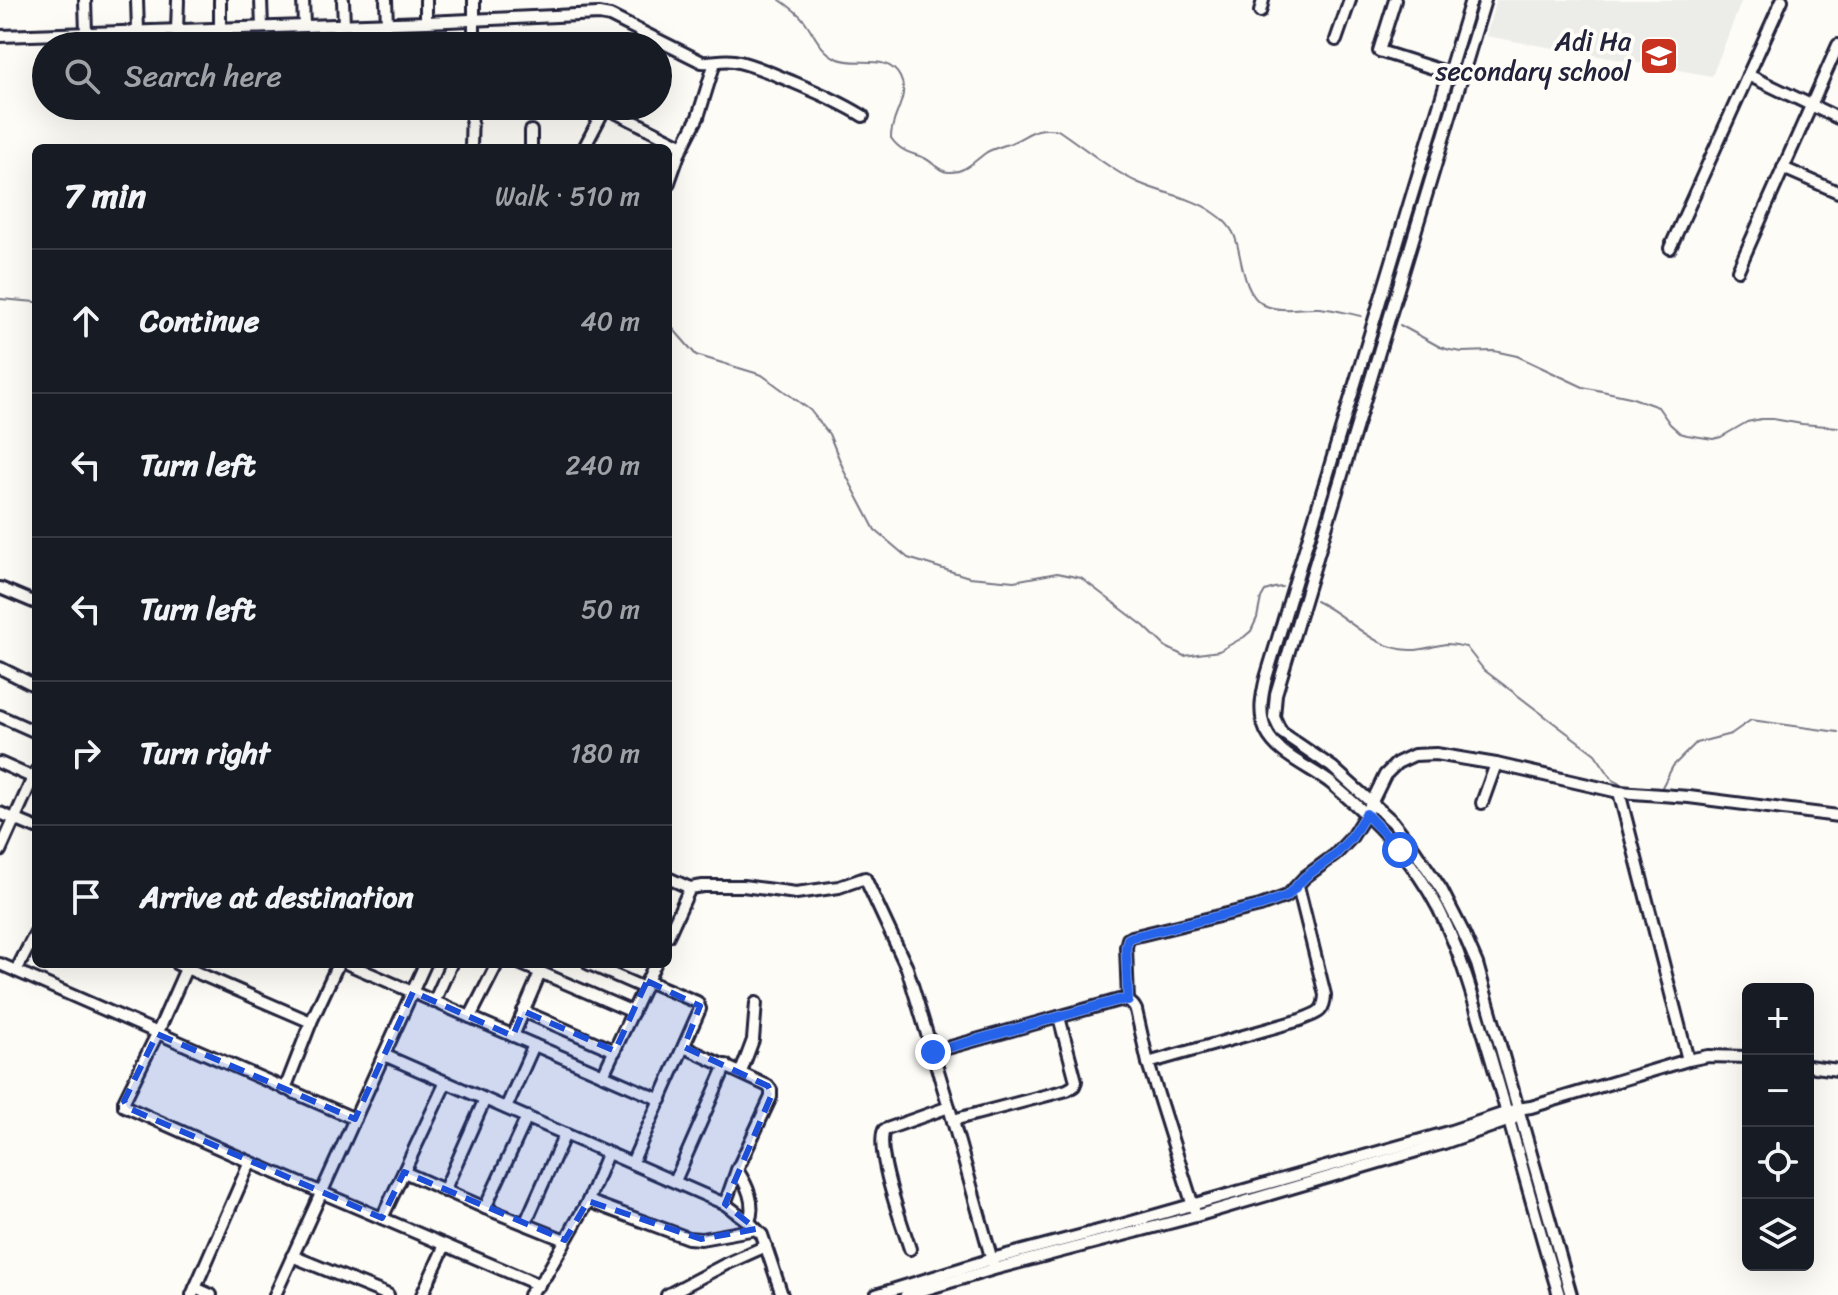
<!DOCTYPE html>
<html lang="en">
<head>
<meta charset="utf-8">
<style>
  body { margin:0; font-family:Sriracha,sans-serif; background:#242831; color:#f1f3f6 }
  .controls { position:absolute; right:24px; bottom:24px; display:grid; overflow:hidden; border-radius:12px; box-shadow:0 8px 32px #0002 }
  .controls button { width:72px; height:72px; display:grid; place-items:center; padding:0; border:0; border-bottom:2px solid #363941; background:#171b24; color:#f1f3f6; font:40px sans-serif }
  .stop { position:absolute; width:24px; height:24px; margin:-18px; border:6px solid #2563eb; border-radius:50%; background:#fff }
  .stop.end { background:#2563eb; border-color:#fff; box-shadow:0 2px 8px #0008 }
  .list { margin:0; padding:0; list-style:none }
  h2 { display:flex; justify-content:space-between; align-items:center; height:104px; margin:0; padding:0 32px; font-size:34px }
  h2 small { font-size:26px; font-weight:400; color:#9ea1a6 }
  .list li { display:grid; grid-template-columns:52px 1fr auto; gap:24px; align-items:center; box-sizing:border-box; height:144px; padding:0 32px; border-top:2px solid #363941 }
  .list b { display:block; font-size:30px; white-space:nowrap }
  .list em { font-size:26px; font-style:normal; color:#9ea1a6 }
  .icon { flex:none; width:44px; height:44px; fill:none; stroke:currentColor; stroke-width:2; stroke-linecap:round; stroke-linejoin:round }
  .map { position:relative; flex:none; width:1838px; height:1295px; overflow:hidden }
  .search { position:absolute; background:#171b24; box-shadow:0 8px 32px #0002; left:32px; top:32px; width:640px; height:88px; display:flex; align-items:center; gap:20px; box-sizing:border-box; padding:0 28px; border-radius:44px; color:#9ea1a6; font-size:30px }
  .panel { position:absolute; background:#171b24; box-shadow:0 8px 32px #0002; left:32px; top:144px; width:640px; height:824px; border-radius:12px }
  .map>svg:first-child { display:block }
  .built { fill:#ecece9 }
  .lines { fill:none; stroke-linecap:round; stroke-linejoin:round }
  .stream { stroke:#787885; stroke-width:2 }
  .minor-casing { stroke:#22223b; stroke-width:16 }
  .minor { stroke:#fdfcf7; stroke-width:10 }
  .route { stroke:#2563eb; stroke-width:10 }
  .marked { fill:#1d4ed8; fill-opacity:0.2; stroke:#1d4ed8; stroke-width:6; stroke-dasharray:16 10; stroke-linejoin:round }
  .labels { text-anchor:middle; stroke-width:8; stroke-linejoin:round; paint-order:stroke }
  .poi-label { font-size:26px; fill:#22223b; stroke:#fdfcf7; text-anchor:end }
</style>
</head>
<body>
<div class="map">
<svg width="1838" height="1295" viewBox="0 0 1838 1295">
  <rect width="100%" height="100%" fill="#fdfcf7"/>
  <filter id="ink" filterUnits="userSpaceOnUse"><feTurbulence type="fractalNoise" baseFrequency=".0125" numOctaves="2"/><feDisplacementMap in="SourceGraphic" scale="16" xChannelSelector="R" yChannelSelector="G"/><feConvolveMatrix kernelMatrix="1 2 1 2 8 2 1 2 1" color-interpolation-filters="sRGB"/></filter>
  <g filter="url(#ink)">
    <!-- built -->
    <path class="built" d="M1496,0H1742L1712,76L1486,36Z"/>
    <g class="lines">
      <!-- stream -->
      <g class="stream">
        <path d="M780,0C789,6 797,12 804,20C814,33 820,51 836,58C856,68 887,52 900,77C911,98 890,116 891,138C899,150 909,153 922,157C932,160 938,172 949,172C965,173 975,160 987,152C995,148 1003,146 1011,143C1031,134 1034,126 1058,130C1085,148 1110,170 1139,183C1163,194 1192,197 1213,212C1223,218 1233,229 1236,240C1242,259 1243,294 1264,305C1280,313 1302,307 1319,308C1333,309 1347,313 1361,316"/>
        <path d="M0,299L36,302"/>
        <path d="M668,323L696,355L762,375L810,410L829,434L845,473L875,530L908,558L969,577L1014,581L1057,573L1081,578L1144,626L1166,647L1184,656L1219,651L1244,637L1251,631L1257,618L1261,598L1265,591L1274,588L1282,587"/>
        <path d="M1400,325L1440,347L1450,350L1462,352L1494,351L1517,356L1583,387L1630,397L1658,407L1670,424L1680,433L1687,435L1713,439L1721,437L1747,422L1761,419H1773L1802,424L1838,427"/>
        <path d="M1316,601C1348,616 1372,649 1410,650C1422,651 1435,645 1447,644C1453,644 1460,646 1466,647L1484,670L1595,754L1613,780L1630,789"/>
        <path d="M1644,789H1661L1673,766L1696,743L1731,734L1751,720L1838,732"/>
      </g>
      <!-- minor casing -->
      <g class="minor-casing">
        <g id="minor">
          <path d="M85,0L86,33"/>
          <path d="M137,0L138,31"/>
          <path d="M220,0V28"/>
          <path d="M261,0L262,27"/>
          <path d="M303,0L304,25"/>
          <path d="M343,0L344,24"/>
          <path d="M386,0L387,23"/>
          <path d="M426,0V22"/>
          <path d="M1395,0L1379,51L1452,74"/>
          <path d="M1471,0L1266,678C1262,695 1258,714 1266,731C1278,756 1311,767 1332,784C1364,811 1395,840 1419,876C1453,925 1468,982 1485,1038C1511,1124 1533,1210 1559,1295"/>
          <path d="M1485,0L1276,694L1274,717L1281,732L1332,767L1393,822L1414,849L1441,889L1463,932L1477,964L1571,1295"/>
          <path d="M1260,12L1263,0"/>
          <path d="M177,30L178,0"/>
          <path d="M0,36L426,22L599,14L610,16L702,62C713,63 722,59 734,61C752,64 771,73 788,80C814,91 839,101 863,116"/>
          <path d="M1336,40L1350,0"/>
          <path d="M474,46V0"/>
          <path d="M636,46L643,33"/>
          <path d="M1748,75L1838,118"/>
          <path d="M603,106L683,146"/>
          <path d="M471,148L472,106"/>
          <path d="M531,148V131"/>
          <path d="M584,148L606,106"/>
          <path d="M1783,168L1838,192"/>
          <path d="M668,185L679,154L698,117L715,62"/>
          <path d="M1670,248L1782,0"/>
          <path d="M1738,270L1838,45"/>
          <path d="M0,588L36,603"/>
          <path d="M0,668L36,686"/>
          <path d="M0,716L36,732"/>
          <path d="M0,763L36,779"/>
          <path d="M1619,792L1688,1060"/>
          <path d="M1482,803L1496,764"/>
          <path d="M0,813L36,828"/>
          <path d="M0,851L36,771"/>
          <path d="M668,878L690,888L703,886H743L796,893L839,887L865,878L907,968L949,1107L993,1264"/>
          <path d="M668,936L690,888"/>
          <path d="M0,964L355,1119"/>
          <path d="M177,964L311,1022"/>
          <path d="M188,964L157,1034L124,1101V1106L250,1162L539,1285"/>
          <path d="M348,964L661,1100"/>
          <path d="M521,964L633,1012"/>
          <path d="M589,964L644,988"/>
          <path d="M16,971L36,932"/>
          <path d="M1128,1001L1126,947L1128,939L1132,937L1260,906L1287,896L1305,877L1335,855L1351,838L1366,814L1385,775L1397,763L1414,755L1436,754L1496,764L1619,792L1689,797L1838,816"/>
          <path d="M434,1002L451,964"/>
          <path d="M523,1011L615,1051"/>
          <path d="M470,1017L497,964"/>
          <path d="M513,1036L540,973"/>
          <path d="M684,1047L768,1086L771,1090V1097L737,1170L725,1204"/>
          <path d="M933,1052L1119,1000C1128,1001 1132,1002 1136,1010L1148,1063L1194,1209"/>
          <path d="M384,1055L725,1204L749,1222L762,1235L782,1295"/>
          <path d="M1148,1063L1300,1020C1316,1013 1324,1014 1325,995L1298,886"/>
          <path d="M1808,1066L1838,1070"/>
          <path d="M741,1072L753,1040L756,1003"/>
          <path d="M603,1075L655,964"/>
          <path d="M285,1089L311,1022L338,964"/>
          <path d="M506,1108L534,1045"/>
          <path d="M953,1120L1067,1090L1074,1086L1076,1081L1059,1017"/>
          <path d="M632,1163L700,1009L697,1002L647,981"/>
          <path d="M737,1170C747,1185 756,1203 749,1222"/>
          <path d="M404,1172L485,1208L565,1240"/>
          <path d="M675,1181L726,1065"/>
          <path d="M444,1191L485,1099"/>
          <path d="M588,1201L688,1238L701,1239L756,1229"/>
          <path d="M485,1208L527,1117"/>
          <path d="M382,1218L446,1082"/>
          <path d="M525,1224L565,1134"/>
          <path d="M910,1249C902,1224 875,1151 884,1130L949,1107"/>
          <path d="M292,1256L388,1295"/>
          <path d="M195,1288L211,1295"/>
          <path d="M192,1295L250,1162"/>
          <path d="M275,1295L425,964"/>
          <path d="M422,1295L445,1245"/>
          <path d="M529,1295L546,1275L588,1201L607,1154"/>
          <path d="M667,1295L726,1264L766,1246"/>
          <path d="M876,1295L992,1259L1121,1225L1442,1134L1517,1109L1531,1107L1688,1060L1708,1056L1748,1057"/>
          <path d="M906,1295L994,1269L1196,1216L1444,1143L1513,1119"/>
        </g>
      </g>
      <!-- minor -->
      <use href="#minor" class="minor"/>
    </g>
  </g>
  <g class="lines" filter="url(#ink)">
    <!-- route -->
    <path class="route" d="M933,1052L1119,1000L1128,1001L1126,947L1128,939L1132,937L1260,906L1287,896L1305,877L1335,855L1351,838L1366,814L1400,850"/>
  </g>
  <!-- marked area -->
  <path class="marked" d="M647,981L700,1006L684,1047L768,1086L772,1094L725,1204L756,1229L701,1239L588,1201L565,1240L404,1172L382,1218L128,1108L124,1101L157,1034L355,1119L413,992L513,1036L523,1011L615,1051Z"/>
  <!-- icons -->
  <defs>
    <g id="school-square" transform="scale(2)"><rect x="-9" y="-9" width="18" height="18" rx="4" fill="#c8321e" stroke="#fdfcf7"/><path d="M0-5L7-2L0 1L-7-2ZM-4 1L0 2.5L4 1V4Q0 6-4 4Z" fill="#fff"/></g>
  </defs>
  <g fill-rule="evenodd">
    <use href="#school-square" x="1659" y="56"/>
  </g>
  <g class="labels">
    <!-- poi labels -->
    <g class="poi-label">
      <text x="1631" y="50">Adi Ha<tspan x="1631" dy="30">secondary school</tspan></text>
    </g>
  </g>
</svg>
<div class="controls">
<button>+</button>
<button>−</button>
<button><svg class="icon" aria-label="locate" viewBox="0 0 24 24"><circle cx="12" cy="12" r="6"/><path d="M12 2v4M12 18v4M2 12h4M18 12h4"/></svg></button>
<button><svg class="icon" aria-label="layers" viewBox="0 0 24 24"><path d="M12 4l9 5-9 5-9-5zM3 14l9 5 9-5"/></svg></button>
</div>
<div class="stop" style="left:1400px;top:850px"></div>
<div class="stop end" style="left:933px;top:1052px"></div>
<div class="search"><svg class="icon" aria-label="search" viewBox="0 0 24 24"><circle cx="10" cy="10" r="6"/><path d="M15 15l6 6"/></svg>Search here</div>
<section class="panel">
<h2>7 min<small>Walk · 510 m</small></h2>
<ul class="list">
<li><svg class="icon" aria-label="ahead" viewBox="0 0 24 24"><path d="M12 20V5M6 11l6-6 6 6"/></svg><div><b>Continue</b></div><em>40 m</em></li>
<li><svg class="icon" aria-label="left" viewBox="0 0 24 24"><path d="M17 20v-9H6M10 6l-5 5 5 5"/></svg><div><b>Turn left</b></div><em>240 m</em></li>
<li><svg class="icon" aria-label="left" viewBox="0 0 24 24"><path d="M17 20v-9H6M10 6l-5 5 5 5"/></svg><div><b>Turn left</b></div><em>50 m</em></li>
<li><svg class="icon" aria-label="right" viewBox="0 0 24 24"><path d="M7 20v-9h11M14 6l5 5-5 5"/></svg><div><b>Turn right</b></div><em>180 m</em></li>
<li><svg class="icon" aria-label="arrive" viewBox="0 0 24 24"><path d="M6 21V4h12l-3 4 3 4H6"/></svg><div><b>Arrive at destination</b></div></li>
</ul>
</section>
</div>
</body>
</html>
